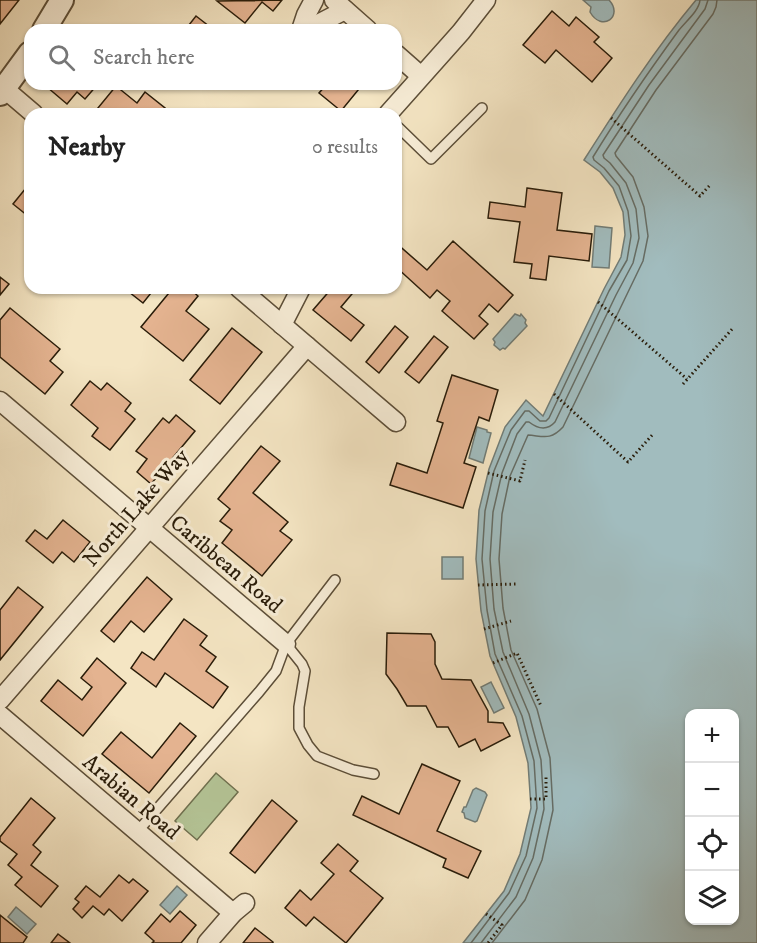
<!DOCTYPE html>
<html lang="en">
<head>
<meta charset="utf-8">
<style>
  body { margin:0; font-family:"IM FELL DW Pica",serif; background:#f6f6f6; color:#222 }
  .controls { position:absolute; right:18px; bottom:18px; display:grid; overflow:hidden; border-radius:12px; box-shadow:0 2px 4px #0004 }
  .controls button { width:54px; height:54px; display:grid; place-items:center; padding:0; border:0; border-bottom:2px solid #e0e0e0; background:#fff; color:#222; font:30px sans-serif }
  .list { margin:0; padding:0; list-style:none }
  h2 { display:flex; justify-content:space-between; align-items:center; height:78px; margin:0; padding:0 24px; font-size:26px }
  h2 small { font-size:20px; font-weight:400; color:#767676 }
  .icon { flex:none; width:33px; height:33px; fill:none; stroke:currentColor; stroke-width:2; stroke-linecap:round; stroke-linejoin:round }
  .map { position:relative; flex:none; width:757px; height:943px; overflow:hidden }
  .search { position:absolute; background:#fff; box-shadow:0 2px 4px #0004; left:24px; top:24px; width:378px; height:66px; display:flex; align-items:center; gap:15px; box-sizing:border-box; padding:0 21px; border-radius:18px; color:#767676; font-size:22px }
  .panel { position:absolute; background:#fff; box-shadow:0 2px 4px #0004; left:24px; top:108px; width:378px; height:186px; border-radius:18px }
  .map>svg:first-child { display:block }
  .green { fill:#b5c698; stroke:#6f7150; stroke-width:1.5 }
  .water { fill:#a1bcbe; stroke:#717c76; stroke-width:1.5; fill-rule:evenodd }
  .lines { fill:none; stroke-linecap:round; stroke-linejoin:round }
  .shore { stroke:#656c64; stroke-width:1.5 }
  .building { fill:#e4b390; stroke:#291c09; stroke-width:1.5 }
  .service-casing { stroke:#5c4e38; stroke-width:12 }
  .minor-casing { stroke:#5c4e38; stroke-width:21 }
  .tertiary-casing { stroke:#5c4e38; stroke-width:26 }
  .path { stroke:#291c09; stroke-width:3; stroke-dasharray:1.5 3; stroke-linecap:butt }
  .service { stroke:#f8eed8; stroke-width:9 }
  .minor { stroke:#f8eed8; stroke-width:18 }
  .tertiary { stroke:#f8eed8; stroke-width:22 }
  .labels { text-anchor:middle; stroke-width:6; stroke-linejoin:round; paint-order:stroke }
  .street-label { font-size:22px; fill:#291c09; stroke:#f8eed8 }
</style>
</head>
<body>
<div class="map">
<svg width="757" height="943" viewBox="0 0 757 943">
  <rect width="100%" height="100%" fill="#f4e5c3"/>
  <filter id="stains"><feTurbulence type="fractalNoise" baseFrequency=".00333" numOctaves="4"/><feColorMatrix values="0 0 0 0 .2 0 0 0 0 .09 0 0 0 0 .02 0 0 0 .5 -.17"/></filter>
  <radialGradient id="worn" r=".72"><stop offset=".6" stop-color="#630" stop-opacity="0"/><stop offset="1" stop-color="#630" stop-opacity=".3"/></radialGradient>
  <!-- green -->
  <path class="green" d="M216,773L238,792L197,840L175,821Z"/>
  <!-- water -->
  <g class="water">
    <path d="M583,0H609C624,16 602,33 590,12L591,7Z"/>
    <path d="M696,0H757V943H463L504,891L520,854L531,808L528,763L516,717L490,656L481,611L476,559L479,510L489,469L505,427L526,400L543,416L604,289L621,257L625,235L623,212L613,188L600,172L584,160C619,105 654,50 696,0ZM690,714H734V920H690Z"/>
    <path d="M595,226L612,228L609,268L592,267Z"/>
    <path d="M515,314L520,316L521,314L526,320L525,323L527,326L505,349L503,348L500,350L494,345L495,342L493,339Z"/>
    <path d="M477,427L487,430V432L491,433L483,463L469,458Z"/>
    <rect x="442" y="557" width="21" height="22"/>
    <path d="M491,682L504,708L494,713L481,687Z"/>
    <path d="M476,788L485,792L487,795L477,821L475,822L465,818L464,813L462,812L464,807H466L473,790Z"/>
    <path d="M177,886L187,895L170,914L160,905Z"/>
    <path d="M16,907L36,924L27,934L8,917Z"/>
  </g>
  <g class="lines">
    <!-- shore -->
    <g class="shore">
      <path d="M471,943L509,893L526,856L537,808L534,761L522,716L495,654L487,610L482,559L485,511L494,471L511,430L525,411H529L540,421H546L549,418L609,291L627,260L631,236L628,211L619,186L604,168L594,160L593,157C620,113 649,71 679,30C686,21 699,11 700,0"/>
      <path d="M481,943L516,897L533,858L544,809L541,760L529,714L503,652L494,609L490,559L493,512L502,473L517,434L526,422H529C538,429 547,431 555,422L616,295L633,263L639,238L636,209L626,183L610,163L604,158L603,155L649,85L705,9L708,0"/>
      <path d="M492,943L525,900L542,860L553,810L550,758L537,709L511,650L503,608L499,559L502,514L510,476L528,435C543,436 550,441 563,427L643,261L648,236L644,207L633,177L616,156L615,153L656,90L713,14L716,7L717,0"/>
    </g>
  </g>
  <!-- building -->
  <g class="building">
    <path d="M0,0H19L0,24Z"/>
    <path d="M282,0L273,11L262,2L245,23L217,1Z"/>
    <path d="M552,11L569,26L576,17L599,37L594,42L612,58L592,82L556,50L545,63L523,45Z"/>
    <path d="M196,16L214,30H185Z"/>
    <path d="M50,84H98L85,99L77,92L67,104L47,87Z"/>
    <path d="M327,84H363L341,111L319,93Z"/>
    <path d="M116,86L137,103L145,92L165,108L161,114H93Z"/>
    <path d="M30,183V214L28,216L13,204Z"/>
    <path d="M527,188L562,193L557,230L592,234L589,261L549,256L546,280L530,278L532,264L514,262L520,222L488,218L490,202L525,207Z"/>
    <path d="M453,241L513,295L498,312L489,304L479,316L488,324L474,339L442,311L450,301L437,290L430,298L396,267V243L427,270Z"/>
    <path d="M0,277L9,284L0,295Z"/>
    <path d="M124,288H155L143,303Z"/>
    <path d="M173,288H189L198,296L186,311L209,329L183,361L141,327Z"/>
    <path d="M332,288H357L341,307L364,325L351,341L313,310Z"/>
    <path d="M10,308L60,349L50,361L63,372L45,394L0,357V320Z"/>
    <path d="M395,326L408,337L379,373L366,362Z"/>
    <path d="M232,328L262,352L220,404L190,380Z"/>
    <path d="M434,336L448,347L419,383L405,372Z"/>
    <path d="M452,375L498,390L489,421L479,417L464,463L476,467L463,508L390,485L397,463L427,473L443,423L437,421Z"/>
    <path d="M90,381L101,390L107,383L131,403L125,411L135,419L110,450L92,436L98,428L71,405Z"/>
    <path d="M176,415L195,431L151,484L137,472L147,459L136,451L163,418L169,423Z"/>
    <path d="M261,446L280,461L253,493L288,522L280,531L292,540L262,576L222,543L232,530L220,521L230,509L218,499Z"/>
    <path d="M63,520L90,542L74,562L62,552L53,563L26,541L35,530L47,539Z"/>
    <path d="M147,577L172,599L144,632L131,621L114,642L101,631Z"/>
    <path d="M18,587L43,607L0,660V610Z"/>
    <path d="M184,619L207,636L200,645L216,657L206,671L228,687L213,708L165,673L156,687L131,668L142,652L154,660Z"/>
    <path d="M387,633L431,634L435,642V664L442,679L471,680L488,711V722L503,723L510,736L481,751L475,739L459,747L448,727H437L426,706H407L397,689L386,674Z"/>
    <path d="M97,658L126,683L83,736L41,701L58,680L82,700L92,687L81,678Z"/>
    <path d="M180,723L196,736L149,793L102,754L121,732L152,758Z"/>
    <path d="M422,764L460,781L437,831L481,851L468,878L443,867L446,859L353,815L362,796L399,814Z"/>
    <path d="M31,798L55,818L33,845L41,852L31,865L58,886L41,907L15,885L22,877L8,865L17,854L0,841V837Z"/>
    <path d="M272,800L297,821L255,873L230,853Z"/>
    <path d="M338,844L358,861L350,871L383,898L346,943L314,917L306,926L285,908L300,890L311,900L334,874L321,863Z"/>
    <path d="M119,875L129,883L133,879L148,891L122,921L109,909L104,915L93,906L82,918L73,909L79,902L75,899L86,886L100,897Z"/>
    <path d="M180,911L196,925L181,943H152L154,941L145,933L161,914L170,922Z"/>
    <path d="M0,915L27,937L23,943H0Z"/>
    <path d="M255,928L273,942V943H243Z"/>
    <path d="M58,934L70,943H51Z"/>
  </g>
  <g class="lines">
    <!-- service casing -->
    <g class="service-casing">
      <g id="service">
        <path d="M396,125L431,159L482,108"/>
        <path d="M286,644L302,664L305,671L299,707V728L308,745L317,756L353,770L374,774"/>
        <path d="M137,832L259,692L276,671L286,644L335,580"/>
      </g>
    </g>
    <!-- minor casing -->
    <g class="minor-casing">
      <g id="minor">
        <path d="M334,0L368,30"/>
        <path d="M301,30L318,24L345,10"/>
        <path d="M301,30L306,15L314,0"/>
        <path d="M396,54L421,76"/>
        <path d="M0,85L34,114"/>
        <path d="M388,114L461,32L486,0"/>
        <path d="M239,288L396,422"/>
        <path d="M282,325L301,288"/>
        <path d="M0,401L286,644"/>
        <path d="M0,700L307,346"/>
        <path d="M0,715L233,913"/>
        <path d="M207,943L233,913L245,903"/>
      </g>
    </g>
    <!-- tertiary casing -->
    <g class="tertiary-casing">
      <g id="tertiary">
        <path d="M44,30L62,0"/>
        <path d="M0,94L30,53"/>
      </g>
    </g>
    <!-- path -->
    <g class="path">
      <path d="M611,118L700,196L710,185"/>
      <path d="M598,302L687,379"/>
      <path d="M683,384L734,327"/>
      <path d="M554,394L628,462L654,433"/>
      <path d="M488,473L520,481L525,460"/>
      <path d="M478,585L516,584"/>
      <path d="M484,629L511,621"/>
      <path d="M493,663L517,653L541,706"/>
      <path d="M530,799H546V775"/>
      <path d="M486,914L502,925L488,943"/>
    </g>
    <!-- service -->
    <use href="#service" class="service"/>
    <!-- minor -->
    <use href="#minor" class="minor"/>
    <!-- tertiary -->
    <use href="#tertiary" class="tertiary"/>
  </g>
  <g class="labels">
    <!-- street labels -->
    <g class="street-label">
      <text transform="translate(135 507) rotate(-49)" y="8">North Lake Way</text>
      <text transform="translate(227 563) rotate(40)" y="8">Caribbean Road</text>
      <text transform="translate(132 796) rotate(40)" y="8">Arabian Road</text>
    </g>
  </g>
  <rect width="100%" height="100%" filter="url(#stains)"/>
  <rect width="100%" height="100%" fill="url(#worn)"/>
</svg>
<div class="controls">
<button>+</button>
<button>−</button>
<button><svg class="icon" aria-label="locate" viewBox="0 0 24 24"><circle cx="12" cy="12" r="6"/><path d="M12 2v4M12 18v4M2 12h4M18 12h4"/></svg></button>
<button><svg class="icon" aria-label="layers" viewBox="0 0 24 24"><path d="M12 4l9 5-9 5-9-5zM3 14l9 5 9-5"/></svg></button>
</div>
<div class="search"><svg class="icon" aria-label="search" viewBox="0 0 24 24"><circle cx="10" cy="10" r="6"/><path d="M15 15l6 6"/></svg>Search here</div>
<section class="panel">
<h2>Nearby<small>0 results</small></h2>
<ul class="list">
</ul>
</section>
</div>
</body>
</html>
